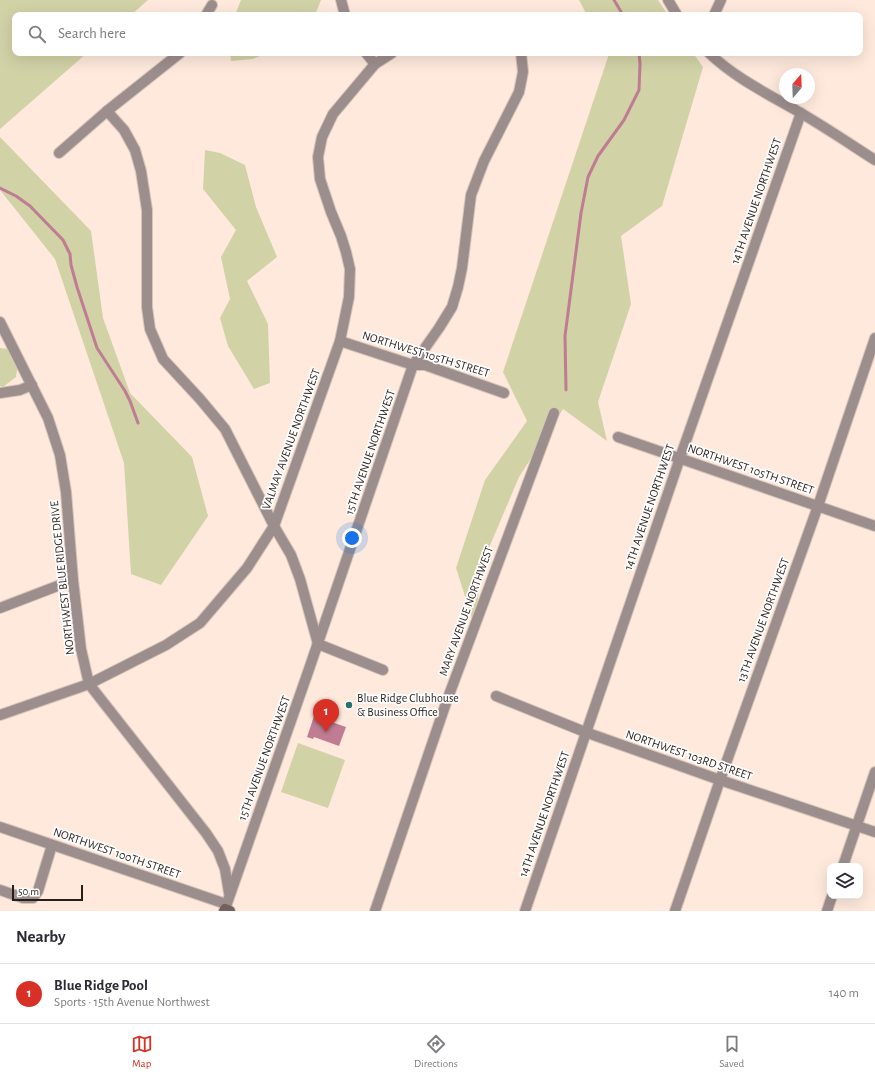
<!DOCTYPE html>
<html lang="en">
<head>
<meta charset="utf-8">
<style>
  body { margin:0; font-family:"Alegreya Sans",sans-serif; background:#f7f7f7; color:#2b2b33 }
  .controls { position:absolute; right:12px; bottom:12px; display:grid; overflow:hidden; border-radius:8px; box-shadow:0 4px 16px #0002 }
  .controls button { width:36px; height:36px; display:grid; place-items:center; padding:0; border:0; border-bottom:1px solid #e1e1e2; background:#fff; color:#2b2b33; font:20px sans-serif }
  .compass { position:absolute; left:779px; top:68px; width:36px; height:36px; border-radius:50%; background:#fff; box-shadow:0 4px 16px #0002; rotate:19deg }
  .scale { position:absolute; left:12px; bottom:10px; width:71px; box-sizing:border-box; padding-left:4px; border:2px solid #281e19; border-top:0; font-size:11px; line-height:14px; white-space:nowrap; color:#281e19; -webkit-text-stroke:3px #fff; paint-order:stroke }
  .you { position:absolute; left:352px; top:538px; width:14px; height:14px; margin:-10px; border:3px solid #fff; border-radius:50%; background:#1a73e8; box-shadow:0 0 0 6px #1a73e833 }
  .badge { display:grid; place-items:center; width:26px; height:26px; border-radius:50%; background:#d93025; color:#fff; font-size:13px; font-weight:700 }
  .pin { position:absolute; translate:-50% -33px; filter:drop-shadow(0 1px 2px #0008) }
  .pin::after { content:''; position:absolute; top:21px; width:14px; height:12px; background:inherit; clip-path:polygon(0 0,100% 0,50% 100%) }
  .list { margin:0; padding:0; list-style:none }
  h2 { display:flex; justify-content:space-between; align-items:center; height:52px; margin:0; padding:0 16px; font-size:17px }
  h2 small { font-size:13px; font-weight:400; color:#7c7c81 }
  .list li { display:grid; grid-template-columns:26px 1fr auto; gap:12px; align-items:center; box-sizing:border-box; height:60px; padding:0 16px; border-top:1px solid #e1e1e2 }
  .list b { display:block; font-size:15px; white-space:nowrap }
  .list p { margin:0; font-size:13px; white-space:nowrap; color:#7c7c81 }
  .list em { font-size:13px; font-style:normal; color:#7c7c81 }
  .icon { flex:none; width:22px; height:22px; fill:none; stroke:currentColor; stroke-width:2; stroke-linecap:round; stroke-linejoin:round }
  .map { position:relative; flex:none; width:875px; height:911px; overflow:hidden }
  .search { position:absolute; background:#fff; box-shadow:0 4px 16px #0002; left:12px; right:12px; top:12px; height:44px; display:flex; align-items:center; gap:10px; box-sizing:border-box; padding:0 14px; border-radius:8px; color:#7c7c81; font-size:15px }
  .sheet { height:112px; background:#fff }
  nav { display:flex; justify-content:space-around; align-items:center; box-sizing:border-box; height:56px; border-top:1px solid #e1e1e2; background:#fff; font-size:11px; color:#7c7c81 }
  nav a { display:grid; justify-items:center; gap:2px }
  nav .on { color:#d93025 }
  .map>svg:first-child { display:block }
  .green { fill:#d2d2a7 }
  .water { fill:#bf7c93 }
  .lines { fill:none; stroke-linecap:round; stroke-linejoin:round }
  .stream { stroke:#bf7c93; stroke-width:3 }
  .minor-casing { stroke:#d7c4b9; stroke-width:12 }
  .secondary-casing { stroke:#d7c4b9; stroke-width:12 }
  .minor { stroke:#9c8e8d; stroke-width:10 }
  .secondary { stroke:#74615f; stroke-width:10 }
  .poi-dot { fill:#26716e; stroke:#fff; stroke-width:1.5 }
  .labels { text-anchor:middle; stroke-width:3.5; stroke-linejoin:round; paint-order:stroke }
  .street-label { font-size:12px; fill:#281e19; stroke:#fff }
  .poi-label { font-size:12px; fill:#281e19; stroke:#fff; text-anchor:start }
</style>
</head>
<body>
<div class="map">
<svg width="875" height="911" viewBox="0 0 875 911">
  <rect width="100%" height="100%" fill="#fee9dc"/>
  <!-- green -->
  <g class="green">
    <path d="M0,0H148L131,15H15V53H87L0,129Z"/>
    <path d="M241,0H321L315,15H235Z"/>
    <path d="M579,0H658L668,15H587Z"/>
    <path d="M230,53H267L253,59L231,61Z"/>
    <path d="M607,53H693L703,67L662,206L621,236L631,304L598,402L607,441L563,409L519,477L480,569L478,599L472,618L456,568L485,480L527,421L503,372L608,57Z"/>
    <path d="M0,137L91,231L103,318L130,393L192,457L208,516L161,585L131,574L124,463L55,259L0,190Z"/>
    <path d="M205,150L220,153L245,165L256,207L277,257L247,281L268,324L270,383L254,389L228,346L220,318L230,299L221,257L236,230L203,189Z"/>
    <path d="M0,348L8,349L18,362L16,377L3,387L0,386Z"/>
    <path d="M298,743L345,760L328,808L281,792Z"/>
  </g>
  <!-- water -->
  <path class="water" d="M315,713L321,715L320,718L346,727L339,746L314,737L313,739L307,737Z"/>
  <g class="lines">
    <!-- stream -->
    <g class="stream">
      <path d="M614,0L623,15"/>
      <path d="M0,188L16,196L30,206L63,240L70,254L71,265L77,287L97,348L125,391L130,401L138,423"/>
      <path d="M566,390L565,336L581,213L588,177L598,156L624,120L639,90L640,64L639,53"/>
    </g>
    <!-- minor casing -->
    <g class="minor-casing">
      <g id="minor">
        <path d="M341,0L345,15"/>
        <path d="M668,0L677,15"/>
        <path d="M206,15L212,5"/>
        <path d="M714,15L721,0"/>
        <path d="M366,53L375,64"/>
        <path d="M709,53C735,78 768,94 799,112C825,127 850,144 875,160"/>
        <path d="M107,111L124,130L135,150L141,171L147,210V307L150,329L163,359L200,399L225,429L274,526L291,555L300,579L318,644L383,670"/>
        <path d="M59,153L107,111L180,53"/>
        <path d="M0,322L48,418L60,455L66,492L73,580L81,649L89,684L206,833L218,851L225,869L229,893"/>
        <path d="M340,341L413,365H425L504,393"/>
        <path d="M0,393L20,390L32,385"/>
        <path d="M618,437L875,526"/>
        <path d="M0,608L73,580"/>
        <path d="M496,696L585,732L720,780L875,832"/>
        <path d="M0,715L89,684L166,645L200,623L247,568L274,526L340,341L349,297L350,269L346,252L341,236L331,212L320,179L318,157L322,137L333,114L375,64L392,53"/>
        <path d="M0,827L226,904"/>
        <path d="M843,866L875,772"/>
        <path d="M0,890L23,898H33L38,891L52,845"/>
        <path d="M225,909L308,672L413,365L439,328L452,307L458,287L462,268L471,195L484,161L519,92L523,72L521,53"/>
        <path d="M375,911L446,703L554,413"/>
        <path d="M525,911L680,458L801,113"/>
        <path d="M675,911L720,780L818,506L875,338"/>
        <path d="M827,911L832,896"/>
      </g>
    </g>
    <!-- secondary casing -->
    <g class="secondary-casing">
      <path id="secondary" d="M224,911L225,909L230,911"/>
    </g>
    <!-- minor -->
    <use href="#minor" class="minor"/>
    <!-- secondary -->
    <use href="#secondary" class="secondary"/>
  </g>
  <!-- markers -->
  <circle class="poi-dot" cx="349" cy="705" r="4"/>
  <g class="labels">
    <!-- street labels -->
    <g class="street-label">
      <text transform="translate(756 201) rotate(-71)" y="4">14TH AVENUE NORTHWEST</text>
      <text transform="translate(426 354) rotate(17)" y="4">NORTHWEST 105TH STREET</text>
      <text transform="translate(291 439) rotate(-70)" y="4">VALMAY AVENUE NORTHWEST</text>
      <text transform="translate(370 452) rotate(-71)" y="4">15TH AVENUE NORTHWEST</text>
      <text transform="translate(751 469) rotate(19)" y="4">NORTHWEST 105TH STREET</text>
      <text transform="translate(649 507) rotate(-71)" y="4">14TH AVENUE NORTHWEST</text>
      <text transform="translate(62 578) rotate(-96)" y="4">NORTHWEST BLUE RIDGE DRIVE</text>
      <text transform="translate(466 611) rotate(-70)" y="4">MARY AVENUE NORTHWEST</text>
      <text transform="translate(763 620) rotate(-70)" y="4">13TH AVENUE NORTHWEST</text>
      <text transform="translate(689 755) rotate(19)" y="4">NORTHWEST 103RD STREET</text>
      <text transform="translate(264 758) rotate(-70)" y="4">15TH AVENUE NORTHWEST</text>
      <text transform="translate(544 814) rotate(-71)" y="4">14TH AVENUE NORTHWEST</text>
      <text transform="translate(117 853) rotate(19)" y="4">NORTHWEST 100TH STREET</text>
    </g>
    <!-- poi labels -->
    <g class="poi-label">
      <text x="357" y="702">Blue Ridge Clubhouse<tspan x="357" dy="14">&amp; Business Office</tspan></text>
    </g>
  </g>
</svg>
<div class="controls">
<button><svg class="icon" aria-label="layers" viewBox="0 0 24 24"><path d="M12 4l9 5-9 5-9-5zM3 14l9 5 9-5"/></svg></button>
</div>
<svg class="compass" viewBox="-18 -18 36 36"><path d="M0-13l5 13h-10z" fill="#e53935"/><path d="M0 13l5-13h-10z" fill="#7c7c81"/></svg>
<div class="scale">50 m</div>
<div class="you"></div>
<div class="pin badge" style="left:326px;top:732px">1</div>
<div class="search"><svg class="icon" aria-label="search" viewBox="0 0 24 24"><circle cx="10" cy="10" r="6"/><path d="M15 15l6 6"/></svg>Search here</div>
</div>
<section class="sheet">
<h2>Nearby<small></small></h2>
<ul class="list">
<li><span class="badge">1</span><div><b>Blue Ridge Pool</b><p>Sports · 15th Avenue Northwest</p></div><em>140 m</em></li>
</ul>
</section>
<nav>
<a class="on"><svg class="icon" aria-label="map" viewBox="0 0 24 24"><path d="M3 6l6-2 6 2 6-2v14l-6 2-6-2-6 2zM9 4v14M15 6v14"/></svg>Map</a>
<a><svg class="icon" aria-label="directions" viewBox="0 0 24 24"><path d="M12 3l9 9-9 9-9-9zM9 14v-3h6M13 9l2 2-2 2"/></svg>Directions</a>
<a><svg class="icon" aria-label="saved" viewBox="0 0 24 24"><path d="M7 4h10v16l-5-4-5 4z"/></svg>Saved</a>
</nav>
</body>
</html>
